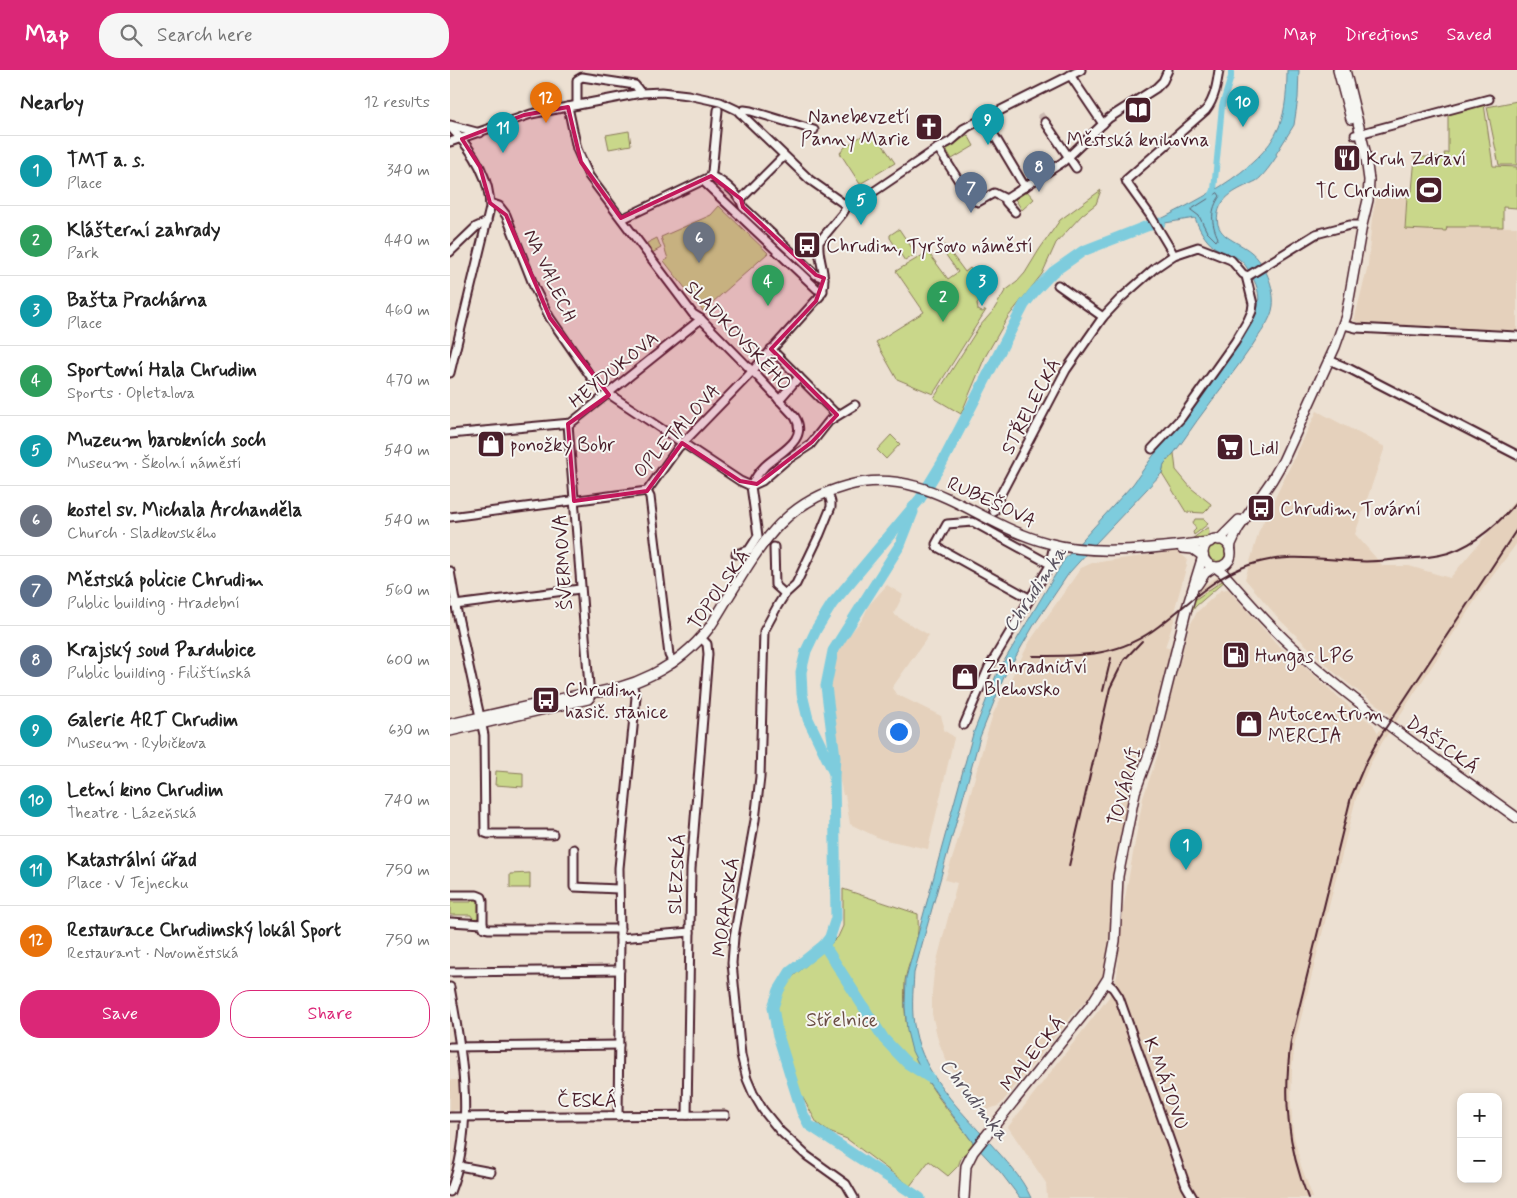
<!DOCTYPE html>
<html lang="en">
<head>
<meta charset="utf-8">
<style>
  body { margin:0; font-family:Mynerve,sans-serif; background:#f6f6f6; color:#222 }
  .controls { position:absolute; right:15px; bottom:15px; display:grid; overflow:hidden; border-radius:10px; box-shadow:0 2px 8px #0003 }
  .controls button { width:45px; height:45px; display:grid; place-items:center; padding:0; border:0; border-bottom:1px solid #e0e0e0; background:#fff; color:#222; font:25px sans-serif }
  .you { position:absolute; left:448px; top:661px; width:18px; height:18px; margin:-12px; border:4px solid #fff; border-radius:50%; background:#1a73e8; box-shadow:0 0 0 8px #1a73e833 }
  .badge { display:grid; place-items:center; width:32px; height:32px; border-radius:50%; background:#db2777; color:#fff; font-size:16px; font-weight:700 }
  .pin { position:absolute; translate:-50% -41px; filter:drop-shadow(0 1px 2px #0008) }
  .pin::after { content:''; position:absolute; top:26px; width:18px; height:15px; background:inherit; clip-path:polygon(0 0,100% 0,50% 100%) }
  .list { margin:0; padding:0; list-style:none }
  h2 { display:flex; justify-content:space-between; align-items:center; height:65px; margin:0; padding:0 20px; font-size:21px }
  h2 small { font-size:16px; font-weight:400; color:#767676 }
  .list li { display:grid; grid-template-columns:32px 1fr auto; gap:15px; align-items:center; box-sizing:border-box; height:70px; padding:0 20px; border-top:1px solid #e0e0e0 }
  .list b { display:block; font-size:19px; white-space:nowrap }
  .list p { margin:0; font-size:16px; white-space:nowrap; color:#767676 }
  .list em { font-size:16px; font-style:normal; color:#767676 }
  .actions { display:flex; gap:10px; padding:15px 20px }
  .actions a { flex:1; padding:11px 0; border:1px solid #db2777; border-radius:20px; text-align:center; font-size:18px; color:#db2777 }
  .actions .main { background:#db2777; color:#fff }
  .icon { flex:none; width:28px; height:28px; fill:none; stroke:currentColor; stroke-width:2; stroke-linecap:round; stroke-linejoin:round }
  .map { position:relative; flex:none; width:1067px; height:1128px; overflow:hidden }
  header { display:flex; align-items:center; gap:30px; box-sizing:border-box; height:70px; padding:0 25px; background:#db2777; color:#fff }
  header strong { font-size:24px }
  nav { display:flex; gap:28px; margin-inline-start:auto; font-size:18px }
  .search { width:350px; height:45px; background:#f6f6f6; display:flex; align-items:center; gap:12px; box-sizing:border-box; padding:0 18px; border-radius:20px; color:#767676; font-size:19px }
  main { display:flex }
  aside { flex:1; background:#fff }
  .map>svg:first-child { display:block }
  .built { fill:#e5d1bc }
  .green { fill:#c9d78a; stroke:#8a7b5a }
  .water { fill:#7eccdd; stroke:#698796 }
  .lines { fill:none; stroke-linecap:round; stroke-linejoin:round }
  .shore { stroke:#5f6472; stroke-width:1 }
  .canal { stroke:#7eccdd; stroke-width:6 }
  .river { stroke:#7eccdd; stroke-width:11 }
  .minor-tunnel { stroke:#ccb9b1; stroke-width:7; stroke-dasharray:7 3.5; stroke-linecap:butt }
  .minor-casing { stroke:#4a1f2b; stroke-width:11 }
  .tertiary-casing { stroke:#4a1f2b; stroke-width:12 }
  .minor { stroke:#f6f6f2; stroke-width:7 }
  .tertiary { stroke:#f6f6f2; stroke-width:9 }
  .rail { stroke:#4a1f2b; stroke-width:2 }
  .marked { fill:#c2185b; fill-opacity:0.2; stroke:#c2185b; stroke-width:4; stroke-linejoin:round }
  .labels { text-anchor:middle; stroke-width:4; stroke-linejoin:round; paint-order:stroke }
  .poi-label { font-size:19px; fill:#4a1f2b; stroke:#f6f6f2; text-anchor:start }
  .street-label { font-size:19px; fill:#4a1f2b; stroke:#f6f6f2 }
  .park-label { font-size:19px; fill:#6a4d43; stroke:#f6f6f2 }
  .water-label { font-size:20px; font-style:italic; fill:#5a5360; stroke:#f6f6f2 }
</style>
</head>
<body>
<header>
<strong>Map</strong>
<div class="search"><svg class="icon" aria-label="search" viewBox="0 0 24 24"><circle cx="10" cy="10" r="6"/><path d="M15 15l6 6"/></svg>Search here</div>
<nav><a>Map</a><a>Directions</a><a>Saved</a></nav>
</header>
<main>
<aside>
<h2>Nearby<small>12 results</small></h2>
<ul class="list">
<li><span class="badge" style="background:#0f9aa8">1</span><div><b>TMT a. s.</b><p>Place</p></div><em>340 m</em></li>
<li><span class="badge" style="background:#2e9e5b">2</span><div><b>Klášterní zahrady</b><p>Park</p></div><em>440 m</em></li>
<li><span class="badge" style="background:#0f9aa8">3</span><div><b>Bašta Prachárna</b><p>Place</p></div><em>460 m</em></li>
<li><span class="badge" style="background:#2e9e5b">4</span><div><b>Sportovní Hala Chrudim</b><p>Sports · Opletalova</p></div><em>470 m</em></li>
<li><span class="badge" style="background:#0f9aa8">5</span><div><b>Muzeum barokních soch</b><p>Museum · Školní náměstí</p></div><em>540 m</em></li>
<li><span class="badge" style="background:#6b7280">6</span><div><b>kostel sv. Michala Archanděla</b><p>Church · Sladkovského</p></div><em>540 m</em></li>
<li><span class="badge" style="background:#5c6f8a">7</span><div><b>Městská policie Chrudim</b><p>Public building · Hradební</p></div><em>560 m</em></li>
<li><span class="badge" style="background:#5c6f8a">8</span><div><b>Krajský soud Pardubice</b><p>Public building · Filištínská</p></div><em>600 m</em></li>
<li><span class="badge" style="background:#0f9aa8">9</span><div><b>Galerie ART Chrudim</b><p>Museum · Rybičkova</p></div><em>630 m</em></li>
<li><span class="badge" style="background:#0f9aa8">10</span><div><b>Letní kino Chrudim</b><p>Theatre · Lázeňská</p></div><em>740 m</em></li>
<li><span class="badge" style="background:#0f9aa8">11</span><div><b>Katastrální úřad</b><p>Place · V Tejnecku</p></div><em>750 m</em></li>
<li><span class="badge" style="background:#e8710a">12</span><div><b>Restaurace Chrudimský lokál Sport</b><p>Restaurant · Novoměstská</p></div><em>750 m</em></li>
</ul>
<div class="actions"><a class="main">Save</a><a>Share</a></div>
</aside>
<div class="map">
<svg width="1067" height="1128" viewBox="0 0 1067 1128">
  <rect width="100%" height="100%" fill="#ece0d2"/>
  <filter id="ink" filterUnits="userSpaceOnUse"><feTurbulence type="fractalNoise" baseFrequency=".02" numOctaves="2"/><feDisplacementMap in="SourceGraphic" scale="10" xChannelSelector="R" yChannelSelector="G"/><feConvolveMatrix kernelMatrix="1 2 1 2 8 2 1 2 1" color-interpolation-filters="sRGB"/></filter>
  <g filter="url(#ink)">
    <!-- built -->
    <g class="built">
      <path d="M927,124L957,126L955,156L996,161V156L1067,157V261L911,253L904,251L918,195L922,148Z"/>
      <path d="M867,341L935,377L905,464L933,496H959L1000,508L1067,428V473L1032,520L933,671L919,696L906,728L845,972L842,998L841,1034L843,1062L851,1096L863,1128H597L596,1113L558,1057L659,927L667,906L673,839L693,728L710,678V667L739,557L747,542L771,520L778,519L826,573L864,605L904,641L923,654L928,663L940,644L909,622L885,603L830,550L795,509L809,461Z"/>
      <path d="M727,481L737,489L736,494L737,495L725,538L726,545L715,577L721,579L697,683L686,710L661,882L656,903L649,917L624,943L550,1035L537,1040L512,1013L496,990L488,970L482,944V922L484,902L507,813L495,810L505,780L535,670L543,644L580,571L631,498L642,493Z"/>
      <path d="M770,505L775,509L743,531L748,519Z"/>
      <path d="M437,515L453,525L444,543L446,546L479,565L442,618L446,624L491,646L494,656L493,660L503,666L504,668L478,779L431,769L400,754L395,725H393L381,669L378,631L380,611L389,579L394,570L412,550L419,535Z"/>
      <path d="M0,1010H10L11,1038L9,1040H4L3,1042H0Z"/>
    </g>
    <!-- green -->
    <g class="green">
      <path d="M1067,31V95H1049L1037,37Z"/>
      <path d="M1034,34L1043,96L1067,97V138L1053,137V157H997L996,161L955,159L957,126L959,121H962L965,87H995L994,83H998V43Z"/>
      <path d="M179,61L181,75L159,79L156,65Z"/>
      <path d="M416,63H423L426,65L445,93L410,114L390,83L395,77Z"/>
      <path d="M518,65L524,76L502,89L496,79Z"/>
      <path d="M576,120L584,129L572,140L565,129Z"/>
      <path d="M651,120L646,134L632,145L606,173L592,204L558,247L535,287L511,344L484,328L529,257L543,241L555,221L567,212L575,203L589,180L610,150Z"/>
      <path d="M269,136L318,183L253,241L214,191L218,189L211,167L261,145Z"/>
      <path d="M449,159L466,184L455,191L440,168V165Z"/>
      <path d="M207,168L211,178L202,183L197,173Z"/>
      <path d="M495,175L515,202L520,198L542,224L527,233L528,240L532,242L536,240L483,324L447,309L426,272L474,242L446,201L478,182L498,209L508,202L491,178Z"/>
      <path d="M441,365L450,374L436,389L427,380Z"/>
      <path d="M724,383L726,400L741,418L761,434L759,438L754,443L736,442L712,403L714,394Z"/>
      <path d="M745,449H754L758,454L744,465L743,462L746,459L743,453Z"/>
      <path d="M758,457L759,463L756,468L738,472Z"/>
      <circle cx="767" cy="483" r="9"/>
      <path d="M775,509L776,510L746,536L738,546L743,531Z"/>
      <path d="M46,701L73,703V717L45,715Z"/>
      <path d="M80,803V818H60V804Z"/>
      <path d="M393,819L468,844C468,851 469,859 467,867C465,882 457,896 455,911C450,988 480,1016 524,1074L512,1086L508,1096L498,1106L479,1091L460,1116L397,1069L379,1062L367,1053L349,1021L326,954V929L334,914L379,876L388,867L393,856Z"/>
      <path d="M26,827L30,829V846L29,848L23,849L21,845H0V832H21L22,828Z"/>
    </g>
    <!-- water -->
    <path class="water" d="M837,0H849L848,28L844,55L826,84L827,86C823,92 812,108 806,111C792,118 772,124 768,143C763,167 787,170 801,182C815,193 825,218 823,236C821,251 810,263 802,276C787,298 771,318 755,340C744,354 735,369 724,383L714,394L712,403L646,473L619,503L584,555L554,607L530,667L464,903C463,922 461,942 465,960C474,1006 510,1040 540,1073C555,1090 572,1107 581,1128H570L551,1103L524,1074L476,1009L462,981L457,961L455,936L456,908L523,664L547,603L614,490L683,414L703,386L733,349L803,250C812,233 810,219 800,203C797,197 794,193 789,189C781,184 772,182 764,177C755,170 749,159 745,148L697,156C740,134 810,103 829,57C836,40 837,18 837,0Z"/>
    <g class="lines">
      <!-- shore -->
      <path class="shore" d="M768,123L770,126C760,140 761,153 768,168L766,171L757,162L749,146L741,140Z"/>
      <!-- canal -->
      <path class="canal" d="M761,126L764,120L772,36L781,7V0"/>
      <!-- river -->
      <g class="river">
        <path d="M384,703L385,687L376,616L383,581L450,475L463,442"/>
        <path d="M374,875L434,969L457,993L479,1007"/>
        <path d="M470,1128L359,1055L352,1042L340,1004L327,962L323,937L329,920L340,902L374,875L380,867L386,848L384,703L358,649L352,624L351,602L356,581L367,558L382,534L470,429L492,393L574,235L584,222L603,202L633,181L697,156L710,153"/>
      </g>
      <!-- minor-tunnel -->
      <path class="minor-tunnel" d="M590,44L595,52"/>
      <!-- minor casing -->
      <g class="minor-casing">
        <g id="minor">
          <path d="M620,5L653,54"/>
          <path d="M127,35V10L132,7L185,15L191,23"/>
          <path d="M290,43L294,40L301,41L364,60"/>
          <path d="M595,52L626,98"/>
          <path d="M0,55L30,63"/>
          <path d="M0,57C22,79 40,106 40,138L0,303"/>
          <path d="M513,59L631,0"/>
          <path d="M541,60L575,117"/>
          <path d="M905,65L1039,29"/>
          <path d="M0,72L81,44L191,23L212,22L238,25L270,32L287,40L360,110L397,136"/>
          <path d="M488,78L521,130L528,132L544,123L556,129"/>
          <path d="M261,106C274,112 289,123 293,137L366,205L374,208"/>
          <path d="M253,111L367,219L373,221"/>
          <path d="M291,129L334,86"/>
          <path d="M556,129L613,92L659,48L706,18L713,11L718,0"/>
          <path d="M556,129V132L565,142"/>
          <path d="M40,133L49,136L56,145L85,219L100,248L141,307L159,324L290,411L301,416C305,408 309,402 315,396C330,382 359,370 345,347L309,308L251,249L243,244L139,106L127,79L118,37"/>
          <path d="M172,149L260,107L262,102L268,40"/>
          <path d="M0,182L26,157L37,152"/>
          <path d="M724,185L700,145L677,113L676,110L756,40C765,28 767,14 769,0"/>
          <path d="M608,215L653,247"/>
          <path d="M894,255L906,258L1067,266"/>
          <path d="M321,279L387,345"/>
          <path d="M879,290L900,299L1067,385"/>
          <path d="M329,330L349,307"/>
          <path d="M118,354L140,628"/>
          <path d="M0,364L121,353L251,249"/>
          <path d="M702,379L731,348L785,272L798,250L802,241L803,234L796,206"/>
          <path d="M197,421L200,427L219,585L223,593"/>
          <path d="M378,422L381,432V437L370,464L346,514L335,524L328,535L314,561L310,707L305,750L284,867L282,893L291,985L297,1009L303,1023L313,1040L330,1061L357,1086L396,1114L404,1128"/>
          <path d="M544,442L543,439L616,300L653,247L670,229L705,198L724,185L748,177L781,190L793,204L798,206L866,164L900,155H912"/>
          <path d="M0,447L197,421L228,378L296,308L370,226C380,208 367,191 369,172L393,143L397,136L407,133L488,78L501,71L516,58"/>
          <path d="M324,477L325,515L335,524"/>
          <path d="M286,484L299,480L308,466L301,416L312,411L334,392L360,375L379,351L405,335"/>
          <path d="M0,501L7,542L34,665L35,763L38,764H103"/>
          <path d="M579,528L487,477L486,474L497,454L523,452L596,492"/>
          <path d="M5,535L130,519"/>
          <path d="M514,655L539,597L599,497L604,475"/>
          <path d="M124,779V817L168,819"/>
          <path d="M0,825H27L32,827L33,831V854"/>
          <path d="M0,852L33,854"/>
          <path d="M33,854L34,858L39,859H170"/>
          <path d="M170,868L240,862"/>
          <path d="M0,902L170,900"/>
          <path d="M656,912L663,918L669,927L736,1116L743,1128"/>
          <path d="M0,917C12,985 26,1056 0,1122"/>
          <path d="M0,977L169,975"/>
          <path d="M237,1045L241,799L258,584L257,574L251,568"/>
          <path d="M168,1046L170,868L169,798L186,627L182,614"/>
          <path d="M0,1047L275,1045"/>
          <path d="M9,1096L41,1102"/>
        </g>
      </g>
      <!-- tertiary casing -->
      <g class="tertiary-casing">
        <g id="tertiary">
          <path d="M888,0L901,49"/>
          <circle cx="767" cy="483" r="14"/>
          <path d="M769,470L789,450"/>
          <path d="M732,478L743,479L753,486"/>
          <path d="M780,482L781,474L788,459L822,410L833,391L885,277L896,246L912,155L918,130L919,110L915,81L895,0"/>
          <path d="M765,497L773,503C793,526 813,549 835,570C906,636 989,691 1067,748"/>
          <path d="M747,515L755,503L764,497"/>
          <path d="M0,654L132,624C181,620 228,598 259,558C266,548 272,537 279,526C311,475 333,433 396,416C476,394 527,455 598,473C650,487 708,477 760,472"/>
          <path d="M0,661L138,629"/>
          <path d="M514,1128L516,1096L523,1082L641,935L658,908L665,871L668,806L685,722L703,673L736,541L753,486"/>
        </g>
      </g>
      <!-- minor -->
      <use href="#minor" class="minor"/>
      <!-- tertiary -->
      <use href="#tertiary" class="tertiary"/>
      <!-- rail -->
      <g class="rail">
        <path d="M583,586C631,586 669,587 709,556C740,533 761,508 799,495C834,483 868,489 904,491C919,492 934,491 949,489C963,488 977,488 990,485C1021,479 1047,455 1067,432"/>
        <path d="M653,621L661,588"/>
        <path d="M619,796L660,618L674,590L692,571"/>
        <path d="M858,1128C837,1076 833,1026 841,971L901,727L915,694L929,668L1067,459"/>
      </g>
    </g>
  </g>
  <!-- marked area -->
  <path class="marked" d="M118,37L131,92L171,148L261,106L291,129L293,137L366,205L374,208L366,231L321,279L387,345L362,372L307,414L290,411L232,373L197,421L124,431L118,354L159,325L100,248L56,145L40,133L30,97L12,69L74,45Z"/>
  <!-- icons -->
  <defs>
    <g id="library-square" transform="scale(1.4375)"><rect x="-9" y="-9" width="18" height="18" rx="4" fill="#4a1f2b" stroke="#f6f6f2"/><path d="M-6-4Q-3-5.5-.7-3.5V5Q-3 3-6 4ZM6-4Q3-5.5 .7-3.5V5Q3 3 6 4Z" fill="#fff"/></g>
    <g id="church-square" transform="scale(1.4375)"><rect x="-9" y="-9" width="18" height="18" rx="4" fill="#4a1f2b" stroke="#f6f6f2"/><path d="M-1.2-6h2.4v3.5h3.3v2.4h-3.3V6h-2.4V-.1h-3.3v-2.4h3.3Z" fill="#fff"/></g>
    <g id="restaurant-square" transform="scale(1.4375)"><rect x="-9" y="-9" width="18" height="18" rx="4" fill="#4a1f2b" stroke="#f6f6f2"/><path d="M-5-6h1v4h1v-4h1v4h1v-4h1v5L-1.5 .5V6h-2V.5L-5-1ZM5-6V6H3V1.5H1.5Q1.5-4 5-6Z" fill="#fff"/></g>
    <g id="stadium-square" transform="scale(1.4375)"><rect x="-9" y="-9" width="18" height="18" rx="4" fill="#4a1f2b" stroke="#f6f6f2"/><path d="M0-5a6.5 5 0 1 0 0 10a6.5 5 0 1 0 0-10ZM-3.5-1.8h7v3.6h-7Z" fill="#fff"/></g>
    <g id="bus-square" transform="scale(1.4375)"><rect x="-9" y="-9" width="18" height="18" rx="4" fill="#4a1f2b" stroke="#f6f6f2"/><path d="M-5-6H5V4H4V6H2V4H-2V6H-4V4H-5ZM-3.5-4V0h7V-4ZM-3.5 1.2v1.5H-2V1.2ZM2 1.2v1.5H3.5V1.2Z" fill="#fff"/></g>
    <g id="shop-square" transform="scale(1.4375)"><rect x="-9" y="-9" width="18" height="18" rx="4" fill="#4a1f2b" stroke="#f6f6f2"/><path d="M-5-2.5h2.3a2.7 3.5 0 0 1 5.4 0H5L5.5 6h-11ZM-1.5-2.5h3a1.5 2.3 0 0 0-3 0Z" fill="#fff"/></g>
    <g id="supermarket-square" transform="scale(1.4375)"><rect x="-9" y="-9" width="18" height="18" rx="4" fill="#4a1f2b" stroke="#f6f6f2"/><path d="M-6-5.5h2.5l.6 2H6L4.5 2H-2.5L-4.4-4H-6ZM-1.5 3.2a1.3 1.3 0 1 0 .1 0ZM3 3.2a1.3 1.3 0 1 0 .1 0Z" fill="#fff"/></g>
    <g id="fuel-square" transform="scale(1.4375)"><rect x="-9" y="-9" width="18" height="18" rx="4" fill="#4a1f2b" stroke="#f6f6f2"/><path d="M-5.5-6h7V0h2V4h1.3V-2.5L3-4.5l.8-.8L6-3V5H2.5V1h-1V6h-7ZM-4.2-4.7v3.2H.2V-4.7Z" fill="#fff"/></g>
  </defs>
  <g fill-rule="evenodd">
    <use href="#library-square" x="688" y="40"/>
    <use href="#church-square" x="479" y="57"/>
    <use href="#restaurant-square" x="897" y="88"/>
    <use href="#stadium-square" x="979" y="120"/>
    <use href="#bus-square" x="357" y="175"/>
    <use href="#shop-square" x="41" y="374"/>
    <use href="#supermarket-square" x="780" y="377"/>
    <use href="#bus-square" x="811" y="438"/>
    <use href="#fuel-square" x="786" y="585"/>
    <use href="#shop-square" x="515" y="607"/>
    <use href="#bus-square" x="96" y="630"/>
    <use href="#shop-square" x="799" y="654"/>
  </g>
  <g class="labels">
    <!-- poi labels -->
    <g class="poi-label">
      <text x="460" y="53" text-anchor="end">Nanebevzetí<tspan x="460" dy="22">Panny Marie</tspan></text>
      <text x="688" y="76" text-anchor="middle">Městská knihovna</text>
      <text x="916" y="95">Kruh Zdraví</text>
      <text x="960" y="127" text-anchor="end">TC Chrudim</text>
      <text x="376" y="182">Chrudim, Tyršovo náměstí</text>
      <text x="60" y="381">ponožky Bobr</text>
      <text x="799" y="384">Lidl</text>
      <text x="830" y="445">Chrudim, Tovární</text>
      <text x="805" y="592">Hungas LPG</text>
      <text x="534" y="603">Zahradnictví<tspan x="534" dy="22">Blehovsko</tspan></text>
      <text x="115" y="626">Chrudim,<tspan x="115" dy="22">hasič. stanice</tspan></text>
      <text x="818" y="650">Autocentrum<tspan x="818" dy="22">MERCIA</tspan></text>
    </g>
    <!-- street labels -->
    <g class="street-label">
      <text transform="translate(101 205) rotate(65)" y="7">NA VALECH</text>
      <text transform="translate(289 265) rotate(46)" y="7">SLADKOVSKÉHO</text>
      <text transform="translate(163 299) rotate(-39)" y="7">HEYDUKOVA</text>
      <text transform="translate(580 336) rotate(-62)" y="7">STŘELECKÁ</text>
      <text transform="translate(226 360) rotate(-48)" y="7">OPLETALOVA</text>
      <text transform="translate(542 431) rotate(25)" y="7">RUBEŠOVA</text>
      <text transform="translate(112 492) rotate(-94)" y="7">ŠVERMOVA</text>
      <text transform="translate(268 519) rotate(-55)" y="7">TOPOLSKÁ</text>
      <text transform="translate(993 674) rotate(36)" y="7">DAŠICKÁ</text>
      <text transform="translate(674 716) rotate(-74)" y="7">TOVÁRNÍ</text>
      <text transform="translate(226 804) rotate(-87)" y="7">SLEZSKÁ</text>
      <text transform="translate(275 837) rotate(-82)" y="7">MORAVSKÁ</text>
      <text transform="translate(582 983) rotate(-51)" y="7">MALECKÁ</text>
      <text transform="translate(717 1013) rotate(70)" y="7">K MÁJOVU</text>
      <text x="137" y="1037">ČESKÁ</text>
    </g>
    <!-- park labels -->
    <g class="park-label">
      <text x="392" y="956">Střelnice</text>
    </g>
    <!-- water labels -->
    <g class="water-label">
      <text transform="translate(584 519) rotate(-56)" y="7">Chrudimka</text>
      <text transform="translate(525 1029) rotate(52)" y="7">Chrudimka</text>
    </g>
  </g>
</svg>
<div class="controls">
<button>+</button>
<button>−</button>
</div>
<div class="you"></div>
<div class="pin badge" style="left:736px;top:800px;background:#0f9aa8">1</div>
<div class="pin badge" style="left:493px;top:252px;background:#2e9e5b">2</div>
<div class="pin badge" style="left:532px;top:236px;background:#0f9aa8">3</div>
<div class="pin badge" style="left:318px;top:236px;background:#2e9e5b">4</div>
<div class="pin badge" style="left:411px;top:155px;background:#0f9aa8">5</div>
<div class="pin badge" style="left:249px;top:193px;background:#6b7280">6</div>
<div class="pin badge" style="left:521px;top:143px;background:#5c6f8a">7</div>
<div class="pin badge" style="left:589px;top:122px;background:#5c6f8a">8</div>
<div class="pin badge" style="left:538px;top:75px;background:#0f9aa8">9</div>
<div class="pin badge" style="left:793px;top:57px;background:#0f9aa8">10</div>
<div class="pin badge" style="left:53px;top:83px;background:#0f9aa8">11</div>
<div class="pin badge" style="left:96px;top:53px;background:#e8710a">12</div>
</div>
</main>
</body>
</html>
